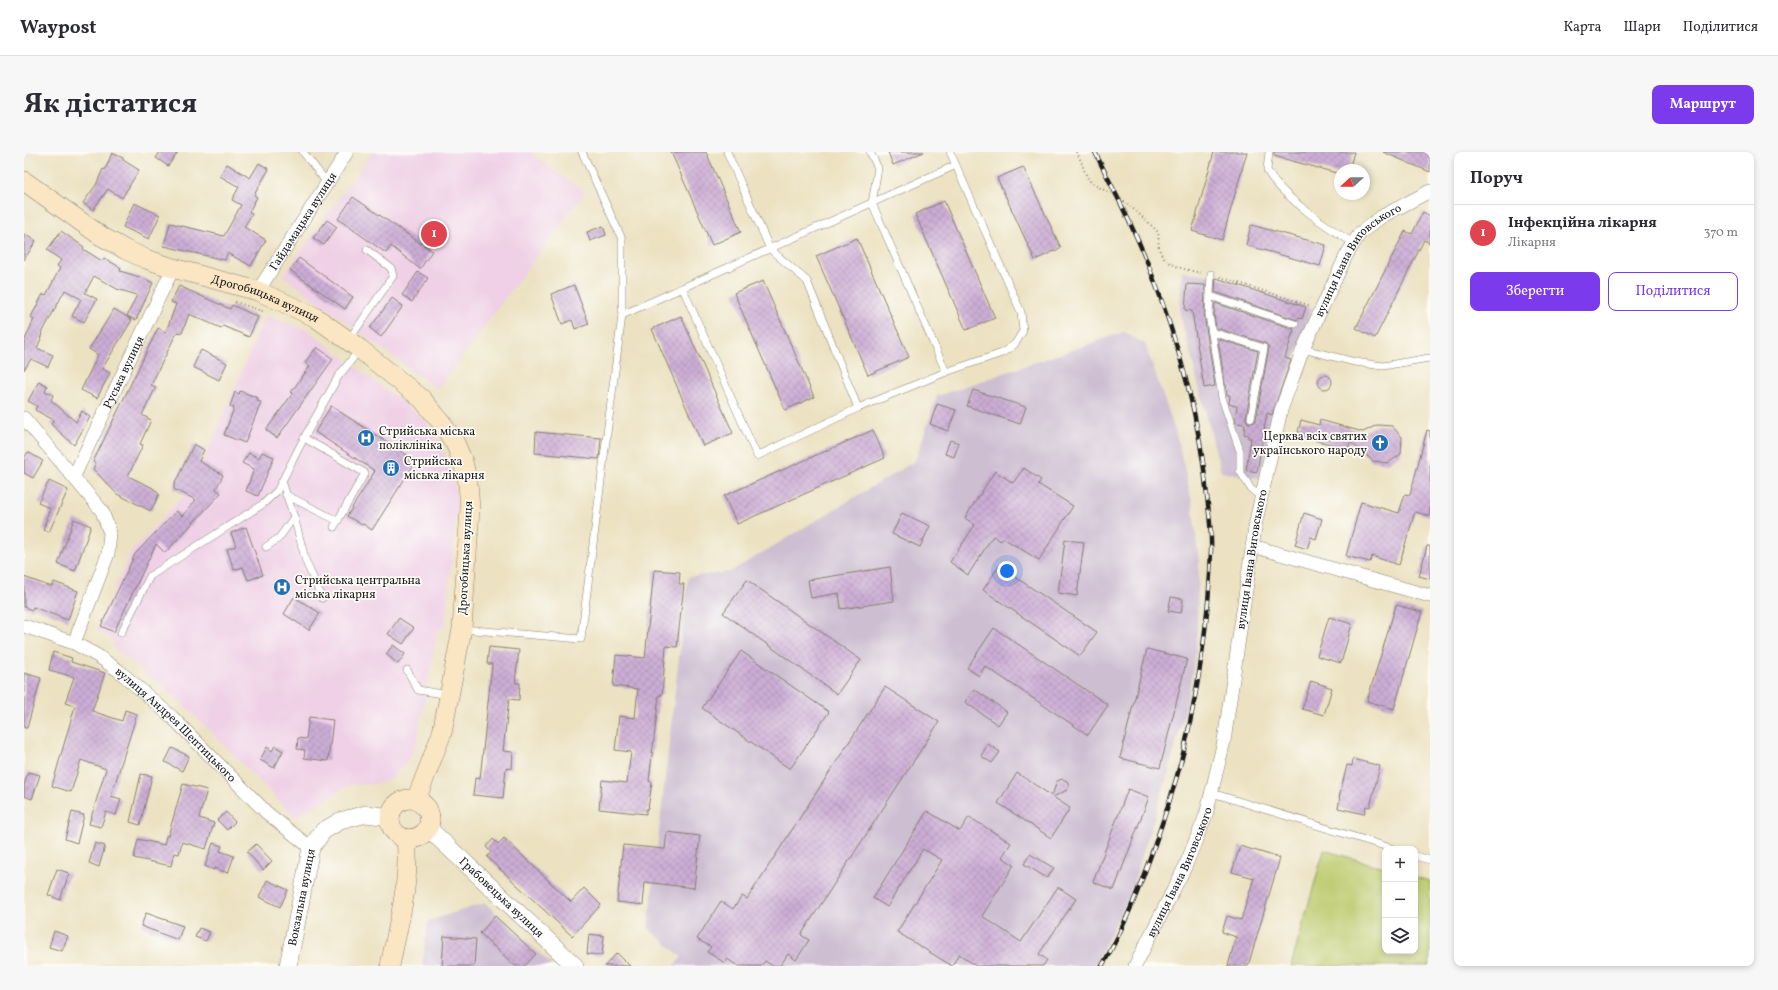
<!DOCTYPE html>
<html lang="uk">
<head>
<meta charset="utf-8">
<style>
  body { margin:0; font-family:Vollkorn,serif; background:#f7f7f7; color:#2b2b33 }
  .controls { position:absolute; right:12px; bottom:12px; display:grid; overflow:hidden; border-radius:8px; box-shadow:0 2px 6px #0003 }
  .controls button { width:36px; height:36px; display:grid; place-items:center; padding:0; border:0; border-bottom:1px solid #e1e1e2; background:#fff; color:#2b2b33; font:20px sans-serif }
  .compass { position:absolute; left:1310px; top:12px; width:36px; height:36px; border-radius:50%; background:#fff; box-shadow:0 2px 6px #0003; rotate:249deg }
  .you { position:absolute; left:983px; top:419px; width:14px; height:14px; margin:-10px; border:3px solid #fff; border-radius:50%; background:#1a73e8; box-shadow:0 0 0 6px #1a73e833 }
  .badge { display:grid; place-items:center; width:26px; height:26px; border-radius:50%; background:#7c3aed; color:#fff; font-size:13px; font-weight:700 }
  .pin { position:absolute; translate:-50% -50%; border:2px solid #fff; box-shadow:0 1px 4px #0006 }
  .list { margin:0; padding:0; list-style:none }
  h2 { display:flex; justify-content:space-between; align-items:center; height:52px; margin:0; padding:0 16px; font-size:17px }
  h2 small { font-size:13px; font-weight:400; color:#7c7c81 }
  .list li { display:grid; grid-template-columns:26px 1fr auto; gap:12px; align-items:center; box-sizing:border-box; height:56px; padding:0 16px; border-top:1px solid #e1e1e2 }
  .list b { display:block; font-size:15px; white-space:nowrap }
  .list p { margin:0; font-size:13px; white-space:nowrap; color:#7c7c81 }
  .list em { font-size:13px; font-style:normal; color:#7c7c81 }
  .actions { display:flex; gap:8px; padding:12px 16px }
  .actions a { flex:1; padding:9px 0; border:1px solid #7c3aed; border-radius:8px; text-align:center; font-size:14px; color:#7c3aed }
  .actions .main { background:#7c3aed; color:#fff }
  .icon { flex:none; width:22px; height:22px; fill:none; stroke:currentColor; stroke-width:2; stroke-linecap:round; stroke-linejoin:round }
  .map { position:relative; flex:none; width:1406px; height:814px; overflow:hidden; border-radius:8px }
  header { display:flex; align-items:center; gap:24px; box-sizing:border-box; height:56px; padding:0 20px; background:#fff; border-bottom:1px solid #e1e1e2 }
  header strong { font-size:19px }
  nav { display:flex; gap:22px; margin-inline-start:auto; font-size:14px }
  .intro { display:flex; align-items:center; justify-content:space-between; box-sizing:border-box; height:96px; padding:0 24px }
  h1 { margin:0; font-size:28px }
  .button { padding:10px 18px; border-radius:8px; background:#7c3aed; color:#fff; font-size:14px; font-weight:700 }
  main { display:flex; gap:24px; padding:0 24px }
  aside { flex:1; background:#fff; border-radius:8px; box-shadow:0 2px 6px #0003 }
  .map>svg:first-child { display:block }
  .built { fill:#efd0e6 }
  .industrial { fill:#cdbed2 }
  .green { fill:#bbc96b; stroke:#6c7244 }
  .building { fill:url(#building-cross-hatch) }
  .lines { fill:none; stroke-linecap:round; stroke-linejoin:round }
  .service-casing { stroke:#847f6f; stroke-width:8 }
  .minor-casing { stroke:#847f6f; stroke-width:14 }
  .tertiary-casing { stroke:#847f6f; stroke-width:18 }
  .secondary-casing { stroke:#847f6f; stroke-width:20 }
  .path { stroke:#847f6f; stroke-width:2; stroke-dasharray:1 3; stroke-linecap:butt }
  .service { stroke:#fff; stroke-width:7 }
  .minor { stroke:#fff; stroke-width:13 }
  .tertiary { stroke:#fff; stroke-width:17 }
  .secondary { stroke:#fbe6c4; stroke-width:19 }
  .rail-casing { stroke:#1c1c1c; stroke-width:4.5 }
  .rail { stroke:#fdfcf7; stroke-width:3; stroke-dasharray:9; stroke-linecap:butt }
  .labels { text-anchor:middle; stroke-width:3.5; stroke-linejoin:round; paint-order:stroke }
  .street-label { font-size:12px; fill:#1c1c1c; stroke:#fdfcf7 }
  .poi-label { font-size:12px; fill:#1c1c1c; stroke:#fdfcf7; text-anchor:start }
</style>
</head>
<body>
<header>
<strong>Waypost</strong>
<nav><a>Карта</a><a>Шари</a><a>Поділитися</a></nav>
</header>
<div class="intro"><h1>Як дістатися</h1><a class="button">Маршрут</a></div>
<main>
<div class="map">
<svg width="1406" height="814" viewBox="0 0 1406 814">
  <defs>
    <pattern id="building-cross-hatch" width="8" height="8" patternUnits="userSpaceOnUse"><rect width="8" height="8" fill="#ccadd5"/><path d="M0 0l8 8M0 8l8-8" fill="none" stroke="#af94b6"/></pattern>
  </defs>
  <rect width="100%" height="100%" fill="#fdfcf7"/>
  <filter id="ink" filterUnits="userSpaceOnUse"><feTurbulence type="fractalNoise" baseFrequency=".025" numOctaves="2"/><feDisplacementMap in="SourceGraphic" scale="8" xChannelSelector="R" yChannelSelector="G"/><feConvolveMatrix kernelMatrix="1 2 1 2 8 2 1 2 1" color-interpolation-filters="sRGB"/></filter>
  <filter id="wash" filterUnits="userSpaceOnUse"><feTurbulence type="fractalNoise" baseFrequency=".012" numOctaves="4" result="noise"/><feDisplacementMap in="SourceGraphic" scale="16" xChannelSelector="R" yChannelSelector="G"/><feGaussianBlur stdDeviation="0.9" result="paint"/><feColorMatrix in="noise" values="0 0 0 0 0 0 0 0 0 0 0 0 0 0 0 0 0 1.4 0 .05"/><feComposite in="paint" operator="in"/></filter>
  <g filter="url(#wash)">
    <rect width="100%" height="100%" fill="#ece2c2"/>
    <!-- built -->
    <g class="built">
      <path d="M349,0H505L561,40L413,237L259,124Z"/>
      <path d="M241,164L284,178L401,268L421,302L431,333L433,359L421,472L413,480L393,590L387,603L380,614L368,625L356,632L325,633L271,665L156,549L89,495L91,490L72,478L108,398L169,334Z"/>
    </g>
    <!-- industrial -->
    <g class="industrial">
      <path d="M1158,119L1188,124L1288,156L1250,266L1236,326L1197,320L1156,162Z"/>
      <path d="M1100,180L1121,192L1152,281L1168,350L1175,409L1172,499L1163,550L1143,625L1105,745L1070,814H650L658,805L624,776L664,425L706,420L891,309L913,244Z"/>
      <path d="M461,751L529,814H398L404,769Z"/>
    </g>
    <!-- green -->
    <path class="green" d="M1300,698L1361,716V799H1391V725L1406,729V814H1267Z"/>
    <g id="blocks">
      <!-- building -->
      <g class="building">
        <path d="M136,0H154L144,14L132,6Z"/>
        <path d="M647,0H682L717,80L688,93Z"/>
        <path d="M864,0H900L869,13Z"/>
        <path d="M1190,0H1223L1198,88L1168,79Z"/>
        <path d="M1250,0H1330L1325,18H1316V22L1250,4Z"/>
        <path d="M1359,0H1406V20Z"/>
        <path d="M88,1L99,6V8L115,18L98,46L84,37L69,58L59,51L72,33L79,17L81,18Z"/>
        <path d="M235,11L245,17L230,43L233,45L225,60L228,62L220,75L242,88L227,114L203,101L201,108L140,94L146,71L200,84L217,53L208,48L215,35L196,24L203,12L226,26Z"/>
        <path d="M999,15L1037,96L1011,108L973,26Z"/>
        <path d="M329,45L408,99L396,117L367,94L362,101L314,67Z"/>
        <path d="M920,49L971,166L942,178L891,62Z"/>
        <path d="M110,51L136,63L125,87L99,75Z"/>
        <path d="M1399,60L1406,64V91L1400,88L1351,186L1332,176L1381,79L1388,82Z"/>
        <path d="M303,68L313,75L300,93L289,86Z"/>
        <path d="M1227,73L1302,93L1296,114L1222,93Z"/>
        <path d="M579,74L582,83L566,89L563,80Z"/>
        <path d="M37,79L60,95L59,97L78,109L80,106L97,116L96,119L122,127L129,131L112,168L103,164L113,143L93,137L70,124L61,141L73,147L60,170L48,164L57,147L41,138L18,181L19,182L13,196L29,203L24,215L7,207L0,218V190L10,167L7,165L19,142L22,143L36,116L33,114L37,108L23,98Z"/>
        <path d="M0,82L12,89L0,108Z"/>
        <path d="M833,86L885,205L844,223L792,104Z"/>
        <path d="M275,106L329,145L321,157L266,118Z"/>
        <path d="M394,120L404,126L388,150L378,143Z"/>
        <path d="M1192,126L1282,155L1278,167L1274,166L1273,168L1191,140Z"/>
        <path d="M739,129L790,245L761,258L710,141Z"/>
        <path d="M1163,132L1181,133L1180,163L1191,234L1180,236L1168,159L1161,158Z"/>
        <path d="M550,133L565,172L551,177L548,168L538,172L527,142Z"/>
        <path d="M155,134L206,157L208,153L234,165L225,185L199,174L197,176L165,162L158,181L153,180L127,233L132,235L118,263L127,268L116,292L119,293L104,324L129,336L135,342L127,359L93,342L69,317L72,311L69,310L134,176L142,180L152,152L147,150Z"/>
        <path d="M368,146L379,154L357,185L346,176Z"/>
        <path d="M1191,151L1270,177L1261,206L1267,208L1248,263L1243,261L1233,320L1222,318L1227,286H1224V283L1220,282L1221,272L1212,271L1211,267L1213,254L1205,252L1206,243H1203L1202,233H1201L1194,187L1234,199L1222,265L1223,270L1226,271L1231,270L1232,267L1245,195L1241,191L1192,176L1190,162Z"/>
        <path d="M90,157L108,168L78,217L86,221L73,246L57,238L74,203L65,197Z"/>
        <path d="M657,164L709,281L679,294L628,177Z"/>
        <path d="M293,195L309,207L253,286L242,278L269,241L267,240L286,214L281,210Z"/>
        <path d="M177,198L203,211L195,228L169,215Z"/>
        <circle cx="1301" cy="230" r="7"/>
        <path d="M15,229L23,234L21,239L29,243L27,248L52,270L58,259L66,265L50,293L27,272L30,268L11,258L13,254L4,249Z"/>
        <path d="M949,238L1002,255L996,272L943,254Z"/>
        <path d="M216,239L234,246L233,249L237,250L221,291L200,283L210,256L206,254L211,240L215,242Z"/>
        <path d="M913,252L932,258L924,279L906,272Z"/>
        <path d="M307,254L392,309L348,378L339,372L338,373L323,364L351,319L291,280Z"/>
        <path d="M1277,268L1295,273L1296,268L1339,280L1353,273L1368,274L1378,285L1377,302L1364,311L1349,309L1326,290L1324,297L1291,288L1292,285L1274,280Z"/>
        <path d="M849,278L861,306L713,372L700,344Z"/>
        <path d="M1403,278L1406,279V364L1391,360L1375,413L1348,404L1346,410L1322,404L1337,350L1375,361L1381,342L1386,343Z"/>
        <path d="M512,280L577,286L575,307L511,301Z"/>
        <path d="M926,288L935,291L930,305L921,302Z"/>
        <path d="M170,292L180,298L175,309L199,323L192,337L197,341L141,401L132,392L90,480L77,474L111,402L152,359L158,364L172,348L150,337V333Z"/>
        <path d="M4,300L19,309L9,326L0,321V306Z"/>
        <path d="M238,300L250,305L234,344L222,339L230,317L218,311L225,301L235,306Z"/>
        <path d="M1000,316L1017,328L1014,332L1049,354L1015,408L979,386L977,389L969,384L944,423L926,410L951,373L941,366L971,319L989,331Z"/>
        <path d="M25,329L44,338L25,380L19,378L26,356L14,351Z"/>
        <path d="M878,361L906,374L896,395L868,382Z"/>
        <path d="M1280,361L1298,367L1292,387L1287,385L1283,397L1271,393Z"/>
        <path d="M50,367L67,374L51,419L34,412Z"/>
        <path d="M222,375L239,423L224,428L219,415L210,418L203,397L212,394L207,381Z"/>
        <path d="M1041,388L1060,390L1053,444L1034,441Z"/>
        <path d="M1403,394H1406V427L1395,424Z"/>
        <path d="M975,414L1073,480L1056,504L959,438Z"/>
        <path d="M866,415L870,449L817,457L815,441L787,446L784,428Z"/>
        <path d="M630,418L656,420L655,432H660L653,495L642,494L638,543H635L625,629L628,630L624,657H622V662L575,657L578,628L603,631L607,600L591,598L595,564L611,566L614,537L589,534L592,503L621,506Z"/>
        <path d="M0,425L25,434H28L30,430L54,439L44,468L9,455L8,458L0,455Z"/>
        <path d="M723,428L837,508L813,542L699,461Z"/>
        <path d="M270,445L296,461L285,478L260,462Z"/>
        <path d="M1147,445L1159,447L1157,461L1144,459Z"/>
        <path d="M1372,453L1398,460L1370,557L1343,549Z"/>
        <path d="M1305,465L1328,472L1317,511L1293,504Z"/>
        <path d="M375,466L390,476L379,492L364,482Z"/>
        <path d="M970,476L1084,553L1064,583L961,514L955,524L943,516Z"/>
        <path d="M369,493L381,502L374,512L362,502Z"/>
        <path d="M465,495L495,498L491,531H496L495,548L485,547L479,599L489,600L488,617L482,616L479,646L449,643L451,626L456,627L468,512H463Z"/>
        <path d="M1123,497L1163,507L1136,616L1096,606Z"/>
        <path d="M717,499L805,560L766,617L678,556Z"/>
        <path d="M29,500L48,506L47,510L81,521L68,559L98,569L101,558L113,562L87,644L97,647L92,663L82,660L77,675L65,672L82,617L57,608L47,640L28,634L51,554L41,551L50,525L25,518Z"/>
        <path d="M0,521L17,526L3,576H0Z"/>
        <path d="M1287,529L1308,536L1300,563L1278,557Z"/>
        <path d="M861,535L915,570L777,783L785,788L772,808L764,802L756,814H749L741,809L737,814H714L703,807L701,811L683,800L687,795L673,787L697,749L709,757L718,744L723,747Z"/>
        <path d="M950,537L983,560L974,573L941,550Z"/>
        <path d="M285,565L309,568L304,609L280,606L281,598L273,597L274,586L282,587Z"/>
        <path d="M964,592L976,600L968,611L957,604Z"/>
        <path d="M251,594L259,599L250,616L236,608L243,595L248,599Z"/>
        <path d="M148,596L165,604L158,619L141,610Z"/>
        <path d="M1329,607L1356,614L1346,655L1342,654L1340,662L1314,656L1316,646H1315L1323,613L1328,614Z"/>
        <path d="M4,620L16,623L8,647L0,644V633Z"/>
        <path d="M993,621L1028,644L1033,629L1038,627L1043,629L1045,633L1043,638L1029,645L1046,656L1027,686L974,651Z"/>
        <path d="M117,622L128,624L116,673L106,670Z"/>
        <path d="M159,632L183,638L175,666L190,671L182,697L158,690L155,702L150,701L147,714L110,706L114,687L140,693L142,684H144Z"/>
        <path d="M1104,637L1125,645L1090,738L1069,730Z"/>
        <path d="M903,659L936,679L945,665L987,691L978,705L990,713L958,764L997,790L1034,735L1052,747L1015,802L1023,808L1019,814H952L935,802L928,814L873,780L918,708L899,697L863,755L849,746Z"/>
        <path d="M48,660L60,663L53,691L41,687Z"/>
        <path d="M202,660L211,670L203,678L193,668Z"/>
        <path d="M643,680L676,684L670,736L621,730L619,753L593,750L599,693L641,697Z"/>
        <path d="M480,686L547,750L560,736L577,753L548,784L463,705L467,700L462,695L469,687L474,692Z"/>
        <path d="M71,691L81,694L75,715L65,711Z"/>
        <path d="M189,691L198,694L196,699L210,704L204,721L190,716V718L181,714Z"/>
        <path d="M232,692L248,709L239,718L223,700Z"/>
        <path d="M1216,694L1256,706L1224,814H1204L1212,785L1198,780L1203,764L1217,768L1230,726L1208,720Z"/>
        <path d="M1006,702L1030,716L1023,726L1000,712Z"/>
        <path d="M33,717L45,721L36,748L24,743Z"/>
        <path d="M243,728L264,738L256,755L235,745Z"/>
        <path d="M122,761L159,774L154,788L117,774Z"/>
        <path d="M471,764L512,802L501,814H491L456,781Z"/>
        <path d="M175,776L186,780L182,789L171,785Z"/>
        <path d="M30,779L44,784L38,799L25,795Z"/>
        <path d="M565,782L580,784L578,803L563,802Z"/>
        <path d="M420,784L452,787L450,814H418Z"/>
        <path d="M593,801L606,814H581Z"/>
      </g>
    </g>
  </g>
  <g filter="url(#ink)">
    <use href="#blocks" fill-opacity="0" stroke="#847f6f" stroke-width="1"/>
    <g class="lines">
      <!-- service casing -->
      <g class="service-casing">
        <g id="service">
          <path d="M279,0L304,32"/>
          <path d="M703,0L746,97L783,129L834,256"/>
          <path d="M846,0L854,16L848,51L922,220"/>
          <path d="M1245,0L1243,18C1254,42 1307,78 1330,91"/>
          <path d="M1187,122L1185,162L1198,246L1216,299V319L1227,337L1237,345"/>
          <path d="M659,137L733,304L834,256L922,220L978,201L991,192L999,179L997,160L926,0"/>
          <path d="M1186,144L1271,172"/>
          <path d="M598,163L932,13"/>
          <path d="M1188,180L1240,196L1227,266"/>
          <path d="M324,189L369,124L367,116L343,98"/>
          <path d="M1279,197L1331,210L1359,214L1405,206"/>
          <path d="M280,286L341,321L310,375"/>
          <path d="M262,343L314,369"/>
          <path d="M270,365L282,410L298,446"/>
          <path d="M242,395L255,386L270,365L258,329"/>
          <path d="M438,477L557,487L598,163V87L558,0"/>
          <path d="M97,481L126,424L239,352L253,339L280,286L314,225L336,197"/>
          <path d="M383,518L394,538L425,543"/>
          <path d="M1188,641L1370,697"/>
          <path d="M1391,704L1406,708"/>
        </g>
      </g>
      <!-- minor casing -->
      <g class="minor-casing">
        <g id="minor">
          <path id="s1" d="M234,139L323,0"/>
          <path d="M0,266L78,359L86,381L84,402L50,491"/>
          <path id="s2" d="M50,324L149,116"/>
          <path d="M1228,394L1406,444"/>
          <path id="s3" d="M0,474L50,491L74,504L95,519L148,565L243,661L287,696"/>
          <path id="s4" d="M1111,814L1161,715L1182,663L1200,589L1232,369L1257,258L1279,197L1322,104L1336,81L1357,65L1406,39"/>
        </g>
      </g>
      <!-- tertiary casing -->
      <g class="tertiary-casing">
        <g id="tertiary">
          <path id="s5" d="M404,676L551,814"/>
          <path id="s6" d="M264,814L287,696L299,679L316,669L342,662L367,665"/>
        </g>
      </g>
      <!-- secondary casing -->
      <g class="secondary-casing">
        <g id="secondary">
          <path id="s7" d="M0,29L77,84L102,98L122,107L149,116L234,139L291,165L336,197L398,247L417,270L431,291L439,310L444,331L446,357L438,477L418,581L392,648L403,656C411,674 400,687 382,687C387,730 374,772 366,814"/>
          <circle cx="386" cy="667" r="20"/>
        </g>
      </g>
      <!-- path -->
      <g class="path">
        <path d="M1052,0C1059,9 1059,22 1067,30C1074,36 1084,39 1092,44C1107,54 1121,67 1134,80C1135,85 1134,91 1135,96C1139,114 1163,118 1178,121"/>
        <path d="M1196,125L1287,154"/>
        <path d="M211,150L241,160"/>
      </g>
      <!-- service -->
      <use href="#service" class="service"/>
      <!-- minor -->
      <use href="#minor" class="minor"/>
      <!-- tertiary -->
      <use href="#tertiary" class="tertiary"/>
      <!-- secondary -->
      <use href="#secondary" class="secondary"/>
      <!-- rail casing -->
      <g class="rail-casing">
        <path id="rail" d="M1071,0C1089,37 1109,74 1124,112C1153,186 1176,265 1183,344C1185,362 1188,381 1187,399C1185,467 1175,533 1160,598C1152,630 1142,661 1131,692C1116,734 1101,775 1078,814"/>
      </g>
      <!-- rail -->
      <use href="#rail" class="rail"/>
    </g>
  </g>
  <!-- icons -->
  <defs>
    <g id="hospital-disc" transform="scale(0.9)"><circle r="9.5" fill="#1f6fb2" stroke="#fdfcf7"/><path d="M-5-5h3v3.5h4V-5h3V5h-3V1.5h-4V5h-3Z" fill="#fff"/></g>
    <g id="church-disc" transform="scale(0.9)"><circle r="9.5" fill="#1f6fb2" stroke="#fdfcf7"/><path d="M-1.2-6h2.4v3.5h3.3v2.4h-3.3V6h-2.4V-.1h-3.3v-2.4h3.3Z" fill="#fff"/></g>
    <g id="building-disc" transform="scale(0.9)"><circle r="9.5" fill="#1f6fb2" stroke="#fdfcf7"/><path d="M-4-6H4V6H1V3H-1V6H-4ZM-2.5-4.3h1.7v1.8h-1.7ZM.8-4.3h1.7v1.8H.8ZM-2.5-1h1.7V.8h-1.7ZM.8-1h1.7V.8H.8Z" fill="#fff"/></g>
  </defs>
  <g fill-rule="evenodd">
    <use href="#hospital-disc" x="342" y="286"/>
    <use href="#church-disc" x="1356" y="291"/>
    <use href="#building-disc" x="367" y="316"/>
    <use href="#hospital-disc" x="258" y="435"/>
  </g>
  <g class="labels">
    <!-- street labels -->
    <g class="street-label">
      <text dy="4" stroke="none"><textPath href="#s1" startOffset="83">Гайдамацька вулиця</textPath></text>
      <text dy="4" stroke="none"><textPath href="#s4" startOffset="751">вулиця Івана Виговського</textPath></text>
      <text dy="4" stroke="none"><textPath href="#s7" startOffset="271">Дрогобицька вулиця</textPath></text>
      <text dy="4" stroke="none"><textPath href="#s2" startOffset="115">Руська вулиця</textPath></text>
      <text transform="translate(441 406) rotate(-87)" y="4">Дрогобицька вулиця</text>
      <text dy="4" stroke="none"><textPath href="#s4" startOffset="427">вулиця Івана Виговського</textPath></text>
      <text dy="4" stroke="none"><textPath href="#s3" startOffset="184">вулиця Андрея Шептицького</textPath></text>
      <text dy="4" stroke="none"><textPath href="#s4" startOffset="104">вулиця Івана Виговського</textPath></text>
      <text dy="4" stroke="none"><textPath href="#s6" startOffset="70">Вокзальна вулиця</textPath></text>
      <text dy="4" stroke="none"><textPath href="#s5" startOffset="101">Грабовецька вулиця</textPath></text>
    </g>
    <!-- poi labels -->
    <g class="poi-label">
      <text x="355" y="283">Стрийська міська<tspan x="355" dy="14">поліклініка</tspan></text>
      <text x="1343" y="288" text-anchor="end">Церква всіх святих<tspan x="1343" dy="14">українського народу</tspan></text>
      <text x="380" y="313">Стрийська<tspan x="380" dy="14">міська лікарня</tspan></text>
      <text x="271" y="432">Стрийська центральна<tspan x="271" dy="14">міська лікарня</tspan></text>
    </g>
  </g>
</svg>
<div class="controls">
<button>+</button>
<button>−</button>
<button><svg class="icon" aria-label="layers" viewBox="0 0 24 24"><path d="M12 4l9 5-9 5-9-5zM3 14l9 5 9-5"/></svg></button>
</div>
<svg class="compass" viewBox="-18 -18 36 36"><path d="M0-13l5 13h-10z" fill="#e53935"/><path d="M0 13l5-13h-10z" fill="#7c7c81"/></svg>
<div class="you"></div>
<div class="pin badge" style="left:410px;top:82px;background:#e0444e">1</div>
</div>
<aside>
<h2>Поруч<small></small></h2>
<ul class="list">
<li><span class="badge" style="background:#e0444e">1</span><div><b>Інфекційна лікарня</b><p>Лікарня</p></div><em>370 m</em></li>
</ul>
<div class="actions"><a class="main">Зберегти</a><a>Поділитися</a></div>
</aside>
</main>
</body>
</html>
